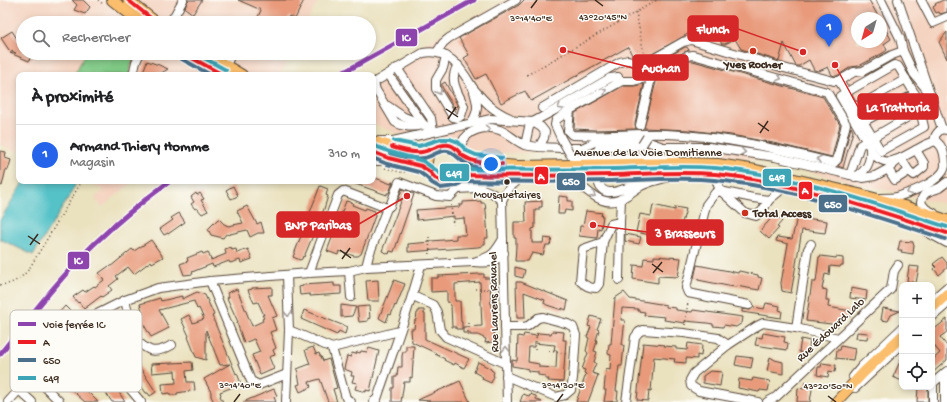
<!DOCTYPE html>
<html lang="fr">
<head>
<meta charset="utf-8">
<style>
  body { margin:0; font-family:"Gochi Hand",sans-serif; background:#f6f6f6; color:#202124 }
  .controls { position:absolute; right:12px; bottom:12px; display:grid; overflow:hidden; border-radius:8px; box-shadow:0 2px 6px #0003 }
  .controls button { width:36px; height:36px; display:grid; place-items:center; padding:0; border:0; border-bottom:1px solid #e0e0e0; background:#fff; color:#202124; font:20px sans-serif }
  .compass { position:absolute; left:851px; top:12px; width:36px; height:36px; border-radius:50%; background:#fff; box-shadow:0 2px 6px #0003; rotate:217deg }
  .you { position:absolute; left:491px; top:164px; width:14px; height:14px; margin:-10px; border:3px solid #fff; border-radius:50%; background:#1a73e8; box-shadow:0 0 0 6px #1a73e833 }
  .badge { display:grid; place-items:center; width:26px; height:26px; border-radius:50%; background:#2563eb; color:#fff; font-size:13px; font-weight:700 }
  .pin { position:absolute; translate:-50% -33px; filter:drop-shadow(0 1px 2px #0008) }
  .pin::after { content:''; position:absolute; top:21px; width:14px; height:12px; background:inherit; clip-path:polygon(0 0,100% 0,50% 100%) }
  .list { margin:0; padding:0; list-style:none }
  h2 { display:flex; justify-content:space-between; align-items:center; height:52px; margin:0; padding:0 16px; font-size:17px }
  h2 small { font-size:13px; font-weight:400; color:#757577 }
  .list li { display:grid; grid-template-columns:26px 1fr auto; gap:12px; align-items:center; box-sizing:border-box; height:60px; padding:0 16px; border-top:1px solid #e0e0e0 }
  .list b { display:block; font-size:15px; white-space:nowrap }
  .list p { margin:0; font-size:13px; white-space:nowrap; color:#757577 }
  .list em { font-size:13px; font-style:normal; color:#757577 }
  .icon { flex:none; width:22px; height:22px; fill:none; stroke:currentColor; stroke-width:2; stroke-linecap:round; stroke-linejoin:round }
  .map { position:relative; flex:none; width:947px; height:402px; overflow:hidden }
  .search { position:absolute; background:#fff; box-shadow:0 2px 6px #0003; left:16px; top:16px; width:360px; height:44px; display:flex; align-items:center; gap:10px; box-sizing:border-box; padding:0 14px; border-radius:22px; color:#757577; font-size:15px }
  .panel { position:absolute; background:#fff; box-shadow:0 2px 6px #0003; left:16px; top:72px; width:360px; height:112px; border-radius:8px }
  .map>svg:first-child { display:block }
  .built { fill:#f4d3c0; fill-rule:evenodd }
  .green { fill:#80ca86; stroke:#5e7a52 }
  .water { fill:#54c2c8; stroke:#487673 }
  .building { fill:#e89a7a; fill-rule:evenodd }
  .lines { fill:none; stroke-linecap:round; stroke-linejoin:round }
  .minor-casing { stroke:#554536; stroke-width:10 }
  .major-casing { stroke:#554536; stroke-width:12 }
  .path { stroke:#554536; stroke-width:1.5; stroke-dasharray:1 3; stroke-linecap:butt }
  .minor { stroke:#fff; stroke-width:8 }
  .major { stroke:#fabe6d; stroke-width:10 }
  .minor-bridge-casing { stroke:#554536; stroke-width:10; stroke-linecap:butt }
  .minor-bridge { stroke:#fff; stroke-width:8 }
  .bus-1-casing { stroke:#fdfcf7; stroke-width:7 }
  .bus-2-casing { stroke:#fdfcf7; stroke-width:7 }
  .bus-3-casing { stroke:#fdfcf7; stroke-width:7 }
  .bus-1 { stroke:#ed1d24; stroke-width:4 }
  .bus-2 { stroke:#4b708b; stroke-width:4 }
  .bus-3 { stroke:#3da5b6; stroke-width:4 }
  .rail-1-casing { stroke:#fdfcf7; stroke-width:8 }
  .rail-1 { stroke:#8e44ad; stroke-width:5 }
  .oneway { stroke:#a79f9a }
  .ticks { fill:none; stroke:#3b2a1e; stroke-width:1.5 }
  .poi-dot { fill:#c8321e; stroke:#fdfcf7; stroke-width:1.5 }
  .bus-dot { fill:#3b2a1e; stroke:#fdfcf7; stroke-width:1.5 }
  .labels { text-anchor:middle; stroke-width:3; stroke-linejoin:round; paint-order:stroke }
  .bus-label { font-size:11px; fill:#3b2a1e; stroke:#fdfcf7 }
  .poi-label { font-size:12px; font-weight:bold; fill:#3b2a1e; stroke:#fdfcf7 }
  .street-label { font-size:12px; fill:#3b2a1e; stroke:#fdfcf7 }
  .key { fill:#fdfcf7; stroke:#c3bdb6; stroke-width:1 }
  .key-label { font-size:11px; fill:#3b2a1e }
  .ticks-label { font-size:10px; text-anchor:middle; fill:#3b2a1e; stroke:#fdfcf7; stroke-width:3; stroke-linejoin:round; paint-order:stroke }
  .leader { fill:none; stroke:#d62828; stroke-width:1.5 }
  .callout-dot { fill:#d62828; stroke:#fdfcf7; stroke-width:1.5 }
  .callout { fill:#d62828; stroke:#d62828; stroke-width:1.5 }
  .callout-label { font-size:13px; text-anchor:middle; font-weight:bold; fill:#fff }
  .line-badge { stroke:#fdfcf7; stroke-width:1.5 }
  .badge-label { font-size:11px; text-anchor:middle; font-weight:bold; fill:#fff }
</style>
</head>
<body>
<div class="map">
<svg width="947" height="402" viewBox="0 0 947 402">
  <rect width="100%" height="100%" fill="#fdfcf7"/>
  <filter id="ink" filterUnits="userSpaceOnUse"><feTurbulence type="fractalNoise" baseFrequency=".025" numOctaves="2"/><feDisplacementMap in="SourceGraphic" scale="8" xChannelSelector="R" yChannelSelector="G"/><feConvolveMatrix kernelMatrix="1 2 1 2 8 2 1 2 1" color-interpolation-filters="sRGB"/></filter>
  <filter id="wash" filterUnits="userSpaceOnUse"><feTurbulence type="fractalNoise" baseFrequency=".012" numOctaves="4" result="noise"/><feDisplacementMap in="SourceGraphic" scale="16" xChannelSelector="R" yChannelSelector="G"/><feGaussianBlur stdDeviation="0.9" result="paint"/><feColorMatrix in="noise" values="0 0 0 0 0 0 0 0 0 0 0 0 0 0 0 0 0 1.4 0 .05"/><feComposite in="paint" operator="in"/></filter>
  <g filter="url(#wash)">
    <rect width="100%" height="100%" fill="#eae1be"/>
    <!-- built -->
    <g class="built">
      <path d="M0,0H318L307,23H23V53H292L280,75H19V153L0,145Z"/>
      <path d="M507,0H947V203H941L754,159L679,149L509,153L466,149L396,133L373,124V78L404,56L446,31L454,29ZM857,18H881V42H857Z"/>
      <path d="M90,181H134L102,207L95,198L103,191Z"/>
    </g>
    <!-- green -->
    <path class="green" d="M86,53H134L129,75H74Z"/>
    <!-- water -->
    <path class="water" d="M24,181H77L69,197L33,255L0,239V220Z"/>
    <g id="blocks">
      <!-- building -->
      <g class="building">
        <path d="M72,0H83L90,7L85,14L74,10L77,5Z"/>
        <path d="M188,0H202L193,14L185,8Z"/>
        <path d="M238,0H304L295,19L289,16L286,23H271L258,17L261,10Z"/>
        <path d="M524,0H869L879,18H857V42H881V21L891,39L884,44L887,50L883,53L859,66L851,67L837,76H835L832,75L828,67L819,71L814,70L809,60L799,66H796L784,43L779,61L741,49L735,39L725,44H722L709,22L645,58L632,55L628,47L531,101L525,91L501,103L486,74L476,79L464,58L469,55L459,38L519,5Z"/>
        <path d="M943,0H947V12L940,14L939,12L936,13L933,7L936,5L935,4Z"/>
        <path d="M12,31L23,48V53L31,55L29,61L10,53H16L9,50L1,38Z"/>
        <path d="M947,32V59L939,42Z"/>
        <path d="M685,47H687L689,50L659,64L657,63Z"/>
        <path d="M147,61L159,65L168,69L158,75H142Z"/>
        <path d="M689,61H693L823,97L840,125L832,157L773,143L731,135L688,130L644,128L657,78Z"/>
        <path d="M445,82L458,106L455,109L442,87V84Z"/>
        <path d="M644,84L635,124L636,129L595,130L574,129L575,113L623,86H634Z"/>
        <path d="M851,127L853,131L843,168L838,166L842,161Z"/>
        <path d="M0,151L6,152L5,158L11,160L8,170L6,169L2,186L0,185Z"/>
        <path d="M373,177L391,184L392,182H393L389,193H387V195L350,182L373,181Z"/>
        <path d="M233,186L238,196L231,199L226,190Z"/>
        <path d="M320,186L328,189L326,195L328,196L324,209L304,257L303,256L302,259L300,260L293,257Z"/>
        <path d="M402,189L414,194L394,252L390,251L389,254L382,251L402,199L398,201Z"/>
        <path d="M196,193L197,195L200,193L204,199L201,200L208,211L202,214L197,208L195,209L191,204L194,202L191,197Z"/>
        <path d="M559,196L568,197V201H572V211L565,210L564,214H558Z"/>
        <path d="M346,201L353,203L352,205L365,210L366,208L375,211V216L361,254L358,256H354L339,251L338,255L327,251Z"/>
        <path d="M481,201V203H485L486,211L488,238H485V244H482V246L478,247L408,252V244L431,242V241L456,239V235H466L464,218L454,219V216L417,220L416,210L460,207L459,205H463V202Z"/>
        <path d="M542,201V207H539V210H535V228L532,229V243H543L544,238L552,239L550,245H546L543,255L532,253L528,261H515L516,246V238H514V222H526L525,202Z"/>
        <path d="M653,205L675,210V207L686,209L682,223L680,222L676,239L665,236V238L636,232L640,214L651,216Z"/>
        <path d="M247,206L257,224L261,222L264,233H258L250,237L247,230L230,234V235L226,234L223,238L211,235L208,229L218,219H219L224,224L228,226L243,223L237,211Z"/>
        <path d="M586,211L602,213L601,216H603L601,229L598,228L597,238L579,236L580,226H583Z"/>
        <path d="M179,213L185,222L168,234V233L164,235L160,229L173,220L171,218Z"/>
        <path d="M775,214L782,221L777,227L779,228L769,239L760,231Z"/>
        <path d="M797,217L827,221L825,233L802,230L791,293L782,291L781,283L788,244L776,241L777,237L792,239Z"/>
        <path d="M625,234L641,237L639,244L625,241Z"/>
        <path d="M151,240L163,257L152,263L151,261L134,274L128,267L116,276L118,279L109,286L112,290L102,297L101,296L84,309L79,302L78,303L73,297L83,290L85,292L94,286L95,287L104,280L99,273L109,266L110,267L132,249L134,251Z"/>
        <path d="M900,241L913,242V244L914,245L913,254L901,252L902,250H898Z"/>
        <path d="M231,247L232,250L236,249L237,253L248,249L252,259L241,263L240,260L230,263L229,261L213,267L212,264L192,272L193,274L184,275L180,264L188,261L187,258L202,252L203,254L208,252L211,260L226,254L225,249Z"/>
        <path d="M654,256L681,258L678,277L658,276V283L633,279L634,265L643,266L644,258L654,259Z"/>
        <path d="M821,256L836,258V257L843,258V265H841L840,267L830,266L829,275L825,274L822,289L827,290L826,300H829L828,307L851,311L850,317L847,316L846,318L840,320L838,327L831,324L806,321L812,282H816L819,257Z"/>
        <path d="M942,257L947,263V268L939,275L934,269L936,267L933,264Z"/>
        <path d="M697,265L729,271L738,273L739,271L758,275V277L762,278L759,290L736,286V287L728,286L698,280V279L694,278Z"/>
        <path d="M909,266L919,267L916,283L907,281Z"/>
        <path d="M515,267L525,270L523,278L515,276Z"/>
        <path d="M479,274H484V278H490L491,307H493L494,342H493L485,343L486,339L478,335H470V333H463V327L482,326L480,282L455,284V301H460L461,322H462V329H456V327H452L451,305H450L449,302H447V291L431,292V278H438V276Z"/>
        <path d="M378,280L379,301H368L366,281Z"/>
        <path d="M394,280L405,284L396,306L395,305L391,315L389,314L386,322L379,318Z"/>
        <path d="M516,282H521L568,301L566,310L562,308V310L547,305L544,303L545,300L524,292L525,318H517Z"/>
        <path d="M334,283V286H341V294L310,296V294L300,295L299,287L303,286V285Z"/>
        <path d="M272,287V295H268L277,316L272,318L276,330L270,332L276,348L273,350L275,355L269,357L274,369L260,375L252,355L260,352L254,339L244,343L237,323L238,322L227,298L229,297L227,293L237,289L252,326L263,321L262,319L264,318L262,315H264L258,302L254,303L248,290L252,289V288Z"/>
        <path d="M851,288L867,291L866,300L850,298Z"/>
        <path d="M197,292L205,295L214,315L212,316L236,374L237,373L241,384L220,392L221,395L220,396L223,402H214L211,396V392L204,379L230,364L220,365L206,330V360L196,357L188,337L189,336L181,319L189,315L193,323L204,319L199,308L197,309L194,301L159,310L169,328L151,337L144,325L140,314L143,313L140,304L160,298L161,301L182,296V299Z"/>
        <path d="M624,292L630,299L666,305V307L676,308V310L692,312L693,310L743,317L742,323L736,327L724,325L723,327L713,326V324L707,323L685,321V323L664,320L665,317L644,315L645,312L638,311V309L622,308L621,320H625L622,345H624L622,366H619L616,391H618L617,401L604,402L606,390H604L606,369L610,370L611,355L608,354L609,344H611L615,298Z"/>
        <path d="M766,303L780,306L779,310L782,311L781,318L742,312V309L750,310L754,307L764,309Z"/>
        <path d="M341,305L356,307L352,316L341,317Z"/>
        <path d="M65,306L74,315L45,344L38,349L32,343Z"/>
        <path d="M369,306L370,319L368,318V321L359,322L357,307Z"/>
        <path d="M883,308L900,311L891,315L888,321L881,320Z"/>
        <path d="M304,310L347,327L345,334L339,331L337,335L301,319Z"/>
        <path d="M418,310H424V314H425V339L469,359L464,368L455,363L454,365L444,360L445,359L435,354L436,353L412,342L411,329H414L415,320H416L417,313H418Z"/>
        <path d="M591,316L601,319L597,329L599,330L596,340L597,341L594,351L597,352L594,362L596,363L592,373L598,375L588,402H576L586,374L584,373L585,370L582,369L588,353L586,351L589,338L587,337L591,327L588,326Z"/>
        <path d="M947,319V332L940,337L947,346V360L932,373V360L940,353L932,343V331Z"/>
        <path d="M552,331L564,332L563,340H566L563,382L548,381L549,379H545V376L538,375V372L528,371V369L524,368L512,366V360L517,361L518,336L523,337L524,334L537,336L538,333L551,334ZM534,343L555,345L554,350H557L556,368L539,367V364L528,362L529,347H534Z"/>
        <path d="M857,332L868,333L867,339L856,338Z"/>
        <path d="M763,333L785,337L784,342L788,343L787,350L755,345L757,337L762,338Z"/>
        <path d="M801,339L810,341L808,354L799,352Z"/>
        <path d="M643,343L665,345L664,346L676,347V349L687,350L688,343L702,345L701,356L697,355V359L686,358V363L674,362L675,359L654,357L651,391L649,390L648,401L637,400Z"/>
        <path d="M406,346H414L412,378L410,377V382H404L401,402H392V388H394V377H397L398,367H402V356L403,352H406Z"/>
        <path d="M841,346L855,349L853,360L836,358L837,350H840Z"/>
        <path d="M313,347L316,354L319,353L320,356H321L323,361L329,359L337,388L333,389L337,402H328L320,379L309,382L311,387L300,392L297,385L300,384L297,369L310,364L305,350Z"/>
        <path d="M369,348L379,351L370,391L366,390V392L355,389L357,383L352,382L354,376H351L352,372L344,369L347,356L351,357L352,353L356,354L357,352L360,353L361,351L367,352Z"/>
        <path d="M132,350L137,358L135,360L156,392L150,396L148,393H146L129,368L128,369L121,357Z"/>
        <path d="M737,356L753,358L751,368L735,365Z"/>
        <path d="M770,357L775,360L783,362V374L767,371Z"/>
        <path d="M902,357V381L893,377Z"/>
        <path d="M192,362L193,370L186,371L187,382H194L195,390L177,393V395H170V393L163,394L162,384L176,383L175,371L152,373L151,364Z"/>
        <path d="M478,362L491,369V370L494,372L493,375L494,376L491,383L482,379L483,377L474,372Z"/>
        <path d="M822,363L836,365L835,372L829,371L828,377L817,375L818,367H821Z"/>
        <path d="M95,365L98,371L101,370L104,373L115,390L117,389L125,402H112L96,378L94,379L88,370Z"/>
        <path d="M710,371L722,372L720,386L703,383V376Z"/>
        <path d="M753,378L770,381L768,391L760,390L759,392L738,388L739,379L752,381Z"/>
        <path d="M75,379L98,402H85L66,385Z"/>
        <path d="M460,381L470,402H428L430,401L418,400Z"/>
        <path d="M805,382L813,383L810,402H797L798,388L804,389Z"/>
        <path d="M918,387H928V402H917Z"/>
        <path d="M274,389L277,396L274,397L276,402H243Z"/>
        <path d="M523,394L529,396L530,394L536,396V399L542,402H520Z"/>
      </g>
    </g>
  </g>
  <g filter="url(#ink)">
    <use href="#blocks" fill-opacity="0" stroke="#554536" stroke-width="1"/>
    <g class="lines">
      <!-- minor casing -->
      <g class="minor-casing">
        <g id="minor">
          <path d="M881,0L900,38L903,51"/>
          <path d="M898,0L942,129"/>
          <path d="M921,0L933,23L947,17"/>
          <path d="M173,18L183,0"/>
          <path d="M169,23L173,18L184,23"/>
          <path d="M437,52L443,43L449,38L516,0"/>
          <path d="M446,56L443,68L436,80V89L453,117L458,118L461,116L464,106C458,92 448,80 458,65"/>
          <path d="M226,65L232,53"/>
          <path d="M397,68L431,118L433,131"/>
          <path d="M388,74L424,125L427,127"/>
          <path d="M133,75L136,62L140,53"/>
          <path d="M839,81L881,151L924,127L920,110"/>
          <path d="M373,83L423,53C450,48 461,69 473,88"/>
          <path d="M374,83L376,90L395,122C405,128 413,127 424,125"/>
          <path d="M388,106L404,117L424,125"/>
          <path d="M542,108L620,62L628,60L638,63H646L683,42L691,40L784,68L834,81H839L854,72L863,71L892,55L903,51L914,74L931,95L917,101L915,94L898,66L894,65L840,96L875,156C885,164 890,162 901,158"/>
          <path d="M851,110L906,79"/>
          <path d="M472,122C480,108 477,103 473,88C485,102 492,110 510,118"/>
          <path d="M859,124L915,94"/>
          <path d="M640,125L652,74"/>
          <path d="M561,138L555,125L556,120L570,110L622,81H633L645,78L668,65L687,56L693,55L827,92L846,124L837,160L834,163C779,149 723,136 666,134C635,133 603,137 572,135L568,131L570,110"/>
          <path d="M380,141H393L491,119L533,122L555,110L610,78L618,77"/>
          <path d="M649,142L663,147H709L775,157L863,178L875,176L888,169L901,158L925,145L935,141"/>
          <path d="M525,145L529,127L533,122L541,127L545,132L544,138L539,147"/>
          <path d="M571,148H582L599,140H637"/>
          <path d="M459,150C461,146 462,142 464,139C473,127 492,125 504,132C511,136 517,142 525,145C537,148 549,147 562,148"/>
          <path d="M570,154L573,157L581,159L664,158L677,161"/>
          <path d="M596,154L599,148L604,146H635L642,145"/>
          <path d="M901,158L909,171L914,175L924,167V163L916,150"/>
          <path d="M373,161H381L388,158"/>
          <path d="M888,169L895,180L909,171"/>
          <path d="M714,174L720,191L715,193L706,205L686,288L688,293L749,305"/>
          <path d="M850,175L860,145L920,110L919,107"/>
          <path d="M855,177C867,171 871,162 870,150"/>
          <path d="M555,179C563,180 572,181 579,185C587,190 593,197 602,200C618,206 629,193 641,186C651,181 663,179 674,176"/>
          <path d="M598,180C602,205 631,184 645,181"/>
          <path d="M458,189C479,187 487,187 502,201L507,402"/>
          <path d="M720,191L753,198L769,200L786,186"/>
          <path d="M721,191L745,213L756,216L762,211L769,200"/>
          <path d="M881,198C886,198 892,198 897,197C909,193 943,181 945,166C945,161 944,150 940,145C935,140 932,138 939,131L942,129L947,130"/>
          <path d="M502,201C506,188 514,184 524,176"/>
          <path d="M387,208L390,206L399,182L436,196L450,197L458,189L451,181"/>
          <path d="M934,213L926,209L921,203C922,191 930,192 939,188C942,186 944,184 947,182"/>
          <path d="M914,225L947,243"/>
          <path d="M503,239C493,256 492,256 474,262C488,263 493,264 504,253"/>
          <path d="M603,242L599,284L596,288C590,288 584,285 580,281L583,249L603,242L611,224L620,222"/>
          <path d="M349,271L351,297"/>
          <path d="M309,273L338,195L343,191L387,208L369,255L366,267"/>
          <path d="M619,280L620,222L621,199"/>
          <path d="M210,281L251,381L259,385L287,374"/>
          <path d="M413,296L433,305L437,312L440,330L446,337L506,364"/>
          <path d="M125,300L131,326L130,335L110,352L109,359L111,366L141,402"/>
          <path d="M932,300L947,287"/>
          <path d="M932,317L947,304"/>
          <path d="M505,327H523L528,326L538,318L543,317L568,324L573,327L576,335L573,378L571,390L565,395L556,397L506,376"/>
          <path d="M796,328L808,249L811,244"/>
          <path d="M289,330L332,348L346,398L351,402"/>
          <path d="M130,335C146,349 151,357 172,345"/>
          <path d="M332,348L399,331"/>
          <path d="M33,375L59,401"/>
          <path d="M853,377L862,366L902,328"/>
          <path d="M855,388L902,344"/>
          <path d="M19,390L32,402"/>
          <path d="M8,402L59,346L80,326L95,315L125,300L158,288L210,281L309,273L349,271L366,267L474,262"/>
          <path d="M286,402L289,330L287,275"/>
          <path d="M373,402L377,399C392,354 409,310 421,265"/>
          <path d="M626,402L635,337L639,332L643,330L684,333L718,338L728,345"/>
          <path d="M758,402L699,391L691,386L690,380L694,373L728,345L757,326L763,323L796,328L838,338"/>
          <path d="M767,402L776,397L891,289L894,271L898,265"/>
          <path d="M933,402V383L947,371"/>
          <path d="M945,402V373"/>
        </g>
      </g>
      <!-- major casing -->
      <g class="major-casing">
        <g id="major">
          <path d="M112,0L141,23"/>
          <path d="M128,0L157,23"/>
          <path d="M183,53L223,75"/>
          <path d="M205,53L242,75"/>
          <path d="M373,141C398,148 409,155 436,148"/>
          <circle cx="446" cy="163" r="19"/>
          <path d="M373,152L388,158L421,166L430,172"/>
          <path d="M464,156L472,160L483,163L518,166L685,163L718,164L756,170L859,194L904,206L947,220"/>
          <path d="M461,175L545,176L687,173C710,174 732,175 754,179C820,192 883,213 947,233"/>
          <path d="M932,308L947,294"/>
          <path d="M836,402L863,373L902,336"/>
        </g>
      </g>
      <!-- path -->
      <g class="path">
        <path d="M98,0L104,5"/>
        <path d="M636,12L644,55"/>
        <path d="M171,53L176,56"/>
        <path d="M527,75L657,0"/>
        <path d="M385,168L404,173L405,171"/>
        <path d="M451,205L453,225"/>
        <path d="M429,237L430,257"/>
        <path d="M0,285C13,284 21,279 29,269L82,181"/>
        <path d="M475,289H498"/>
        <path d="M468,323V339"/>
        <path d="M685,325L688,301"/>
        <path d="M535,350L537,330"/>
        <path d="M549,351L567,354"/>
      </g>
      <!-- minor -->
      <use href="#minor" class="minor"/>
      <!-- major -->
      <use href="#major" class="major"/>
      <!-- minor-bridge casing -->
      <g class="minor-bridge-casing">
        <g id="minor-bridge">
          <path d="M561,138L570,154"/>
          <path d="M642,145L647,137"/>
        </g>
      </g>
      <!-- minor-bridge -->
      <use href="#minor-bridge" class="minor-bridge"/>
      <!-- bus-1 casing -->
      <g class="bus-1-casing">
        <g id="bus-1">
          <path d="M128,0L157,23"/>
          <path d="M183,53L223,75"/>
          <path d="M392,147C401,150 412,153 422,152C431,151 439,143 449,145C456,146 458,152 463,156C475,164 489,163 502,164"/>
          <path d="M373,152L388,158L421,166L430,172L435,178L443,182L454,180L461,175C511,176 562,176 612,175C647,174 681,171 715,174C795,182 872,209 947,233"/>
        </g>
      </g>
      <!-- bus-2 casing -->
      <g class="bus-2-casing">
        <g id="bus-2">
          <path d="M180,58L211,75"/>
          <path d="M390,153C401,156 413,160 424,158C432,157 439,149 448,151C454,152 459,160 465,163C476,170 489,169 502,170"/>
          <path d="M373,158L387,164L419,172L426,177L432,183L441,188L456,186L463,181C512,182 562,182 611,181C645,180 680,177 714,180C793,187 870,215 945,239"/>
        </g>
      </g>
      <!-- bus-3 casing -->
      <g class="bus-3-casing">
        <g id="bus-3">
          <path d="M195,53L226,70"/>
          <path d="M394,141L419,146L441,139H450L458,142L467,151L476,155L502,158"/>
          <path d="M375,146L390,152L423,161L444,176L452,174L461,169C512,170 562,170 613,169C647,168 681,165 715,168C795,175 872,203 947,227"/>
        </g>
      </g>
      <!-- bus-1 -->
      <use href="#bus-1" class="bus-1"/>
      <!-- bus-2 -->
      <use href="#bus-2" class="bus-2"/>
      <!-- bus-3 -->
      <use href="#bus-3" class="bus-3"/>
      <!-- rail-1 casing -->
      <g class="rail-1-casing">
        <g id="rail-1">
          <path d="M339,75L474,0"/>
          <path d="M0,354C30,317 59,279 93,245C117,222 143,201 170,181"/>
        </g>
      </g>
      <!-- rail-1 -->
      <use href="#rail-1" class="rail-1"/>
    </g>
    <!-- one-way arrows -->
    <defs><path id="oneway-chevron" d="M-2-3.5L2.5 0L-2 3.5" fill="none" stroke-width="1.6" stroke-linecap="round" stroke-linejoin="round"/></defs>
    <g class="oneway">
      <use href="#oneway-chevron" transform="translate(779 78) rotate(16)"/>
      <use href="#oneway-chevron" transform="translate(604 91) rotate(-31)"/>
      <use href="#oneway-chevron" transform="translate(439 92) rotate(65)"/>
      <use href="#oneway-chevron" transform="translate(560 107) rotate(150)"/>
      <use href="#oneway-chevron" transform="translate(488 129) rotate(-4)"/>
      <use href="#oneway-chevron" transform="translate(743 152) rotate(8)"/>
      <use href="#oneway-chevron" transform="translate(819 159) rotate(-165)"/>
      <use href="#oneway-chevron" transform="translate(909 192) rotate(157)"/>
      <use href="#oneway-chevron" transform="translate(593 195) rotate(30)"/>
      <use href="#oneway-chevron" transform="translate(288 314) rotate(88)"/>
      <use href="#oneway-chevron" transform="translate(506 349) rotate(-91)"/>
    </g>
  </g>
  <!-- ticks -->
  <path class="ticks" d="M595,0L603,6M531,8L537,0M446,109L458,117M448,119L456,107M758,123L769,131M760,133L768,121M28,236L40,244M30,245L38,234M340,250L351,258M342,259L350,248M652,264L663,272M653,273L662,262M828,396L836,402M234,402L240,394M557,402L563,394"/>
  <!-- markers -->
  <g class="poi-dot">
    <circle cx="753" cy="51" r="4"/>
    <circle cx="745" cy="213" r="4"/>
  </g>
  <circle class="bus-dot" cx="507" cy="182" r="3.5"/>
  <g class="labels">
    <!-- bus labels -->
    <g class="bus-label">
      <text x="507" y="198">Mousquetaires</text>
    </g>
    <!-- poi labels -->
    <g class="poi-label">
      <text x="753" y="68">Yves Rocher</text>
      <text x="753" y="217" text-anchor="start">Total Access</text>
    </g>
    <!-- street labels -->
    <g class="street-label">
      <text x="648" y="156">Avenue de la Voie Domitienne</text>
      <text transform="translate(493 302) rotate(-91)" y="4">Rue Laurens Ravanel</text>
      <text transform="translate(830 329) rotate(-43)" y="4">Rue Édouard Lalo</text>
    </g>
  </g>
  <!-- legend -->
  <rect x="10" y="310" width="132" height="82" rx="6" class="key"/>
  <rect x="18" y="322" width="18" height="4" fill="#8e44ad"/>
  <rect x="18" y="340" width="18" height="4" fill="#ed1d24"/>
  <rect x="18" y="358" width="18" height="4" fill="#4b708b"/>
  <rect x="18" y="376" width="18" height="4" fill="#3da5b6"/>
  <g class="key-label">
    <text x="43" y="328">Voie ferrée IC</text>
    <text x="43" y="346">A</text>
    <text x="43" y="364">650</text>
    <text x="43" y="382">649</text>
  </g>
  <g class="ticks-label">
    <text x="603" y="20">43°20'45"N</text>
    <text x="531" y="21">3°14'40"E</text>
    <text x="240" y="388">3°14'40"E</text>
    <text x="563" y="388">3°14'30"E</text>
    <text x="828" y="389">43°20'50"N</text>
  </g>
  <!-- callouts -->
  <path class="leader" d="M803 52L738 29M563 50L633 68M835 65L858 107M407 196L359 224M593 225L647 232"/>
  <g class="callout-dot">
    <circle cx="803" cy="52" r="4"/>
    <circle cx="563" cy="50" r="4"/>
    <circle cx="835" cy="65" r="4"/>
    <circle cx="407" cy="196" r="4"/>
    <circle cx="593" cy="225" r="4"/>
  </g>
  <g class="callout">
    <rect x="688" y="16" width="50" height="25" rx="4"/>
    <rect x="633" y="55" width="55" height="25" rx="4"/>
    <rect x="858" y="94" width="80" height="25" rx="4"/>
    <rect x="277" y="212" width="82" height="25" rx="4"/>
    <rect x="647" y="220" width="76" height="25" rx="4"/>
  </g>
  <g class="callout-label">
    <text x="713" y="33">Flunch</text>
    <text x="661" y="72">Auchan</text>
    <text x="898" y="111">La Trattoria</text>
    <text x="318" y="229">BNP Paribas</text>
    <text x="685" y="237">3 Brasseurs</text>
  </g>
  <g class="line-badge">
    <rect x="395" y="28" width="23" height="19" rx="4" fill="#8e44ad"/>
    <rect x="439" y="163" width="31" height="19" rx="4" fill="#3da5b6"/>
    <rect x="534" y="166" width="15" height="19" rx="4" fill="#ed1d24"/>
    <rect x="762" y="168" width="30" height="19" rx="4" fill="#3da5b6"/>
    <rect x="556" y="172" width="30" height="19" rx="4" fill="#4b708b"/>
    <rect x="798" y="181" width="15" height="19" rx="4" fill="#ed1d24"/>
    <rect x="818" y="194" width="30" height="19" rx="4" fill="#4b708b"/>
    <rect x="67" y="251" width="23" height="19" rx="4" fill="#8e44ad"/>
  </g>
  <g class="badge-label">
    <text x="406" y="41">IC</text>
    <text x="454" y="177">649</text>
    <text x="541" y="180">A</text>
    <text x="777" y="181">649</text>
    <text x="571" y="185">650</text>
    <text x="805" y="194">A</text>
    <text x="833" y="208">650</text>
    <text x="78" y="264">IC</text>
  </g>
</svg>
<div class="controls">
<button>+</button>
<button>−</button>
<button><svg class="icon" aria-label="locate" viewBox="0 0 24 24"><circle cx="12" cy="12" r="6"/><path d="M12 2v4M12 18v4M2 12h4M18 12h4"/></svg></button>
</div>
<svg class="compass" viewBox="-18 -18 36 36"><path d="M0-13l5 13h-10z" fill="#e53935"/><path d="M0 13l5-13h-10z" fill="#757577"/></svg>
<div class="you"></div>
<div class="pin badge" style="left:829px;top:47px">1</div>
<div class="search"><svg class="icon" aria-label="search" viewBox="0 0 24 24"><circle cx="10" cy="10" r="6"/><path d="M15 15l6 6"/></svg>Rechercher</div>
<section class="panel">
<h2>À proximité<small></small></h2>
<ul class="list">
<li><span class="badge">1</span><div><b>Armand Thiery Homme</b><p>Magasin</p></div><em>310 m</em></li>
</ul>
</section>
</div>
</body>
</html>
